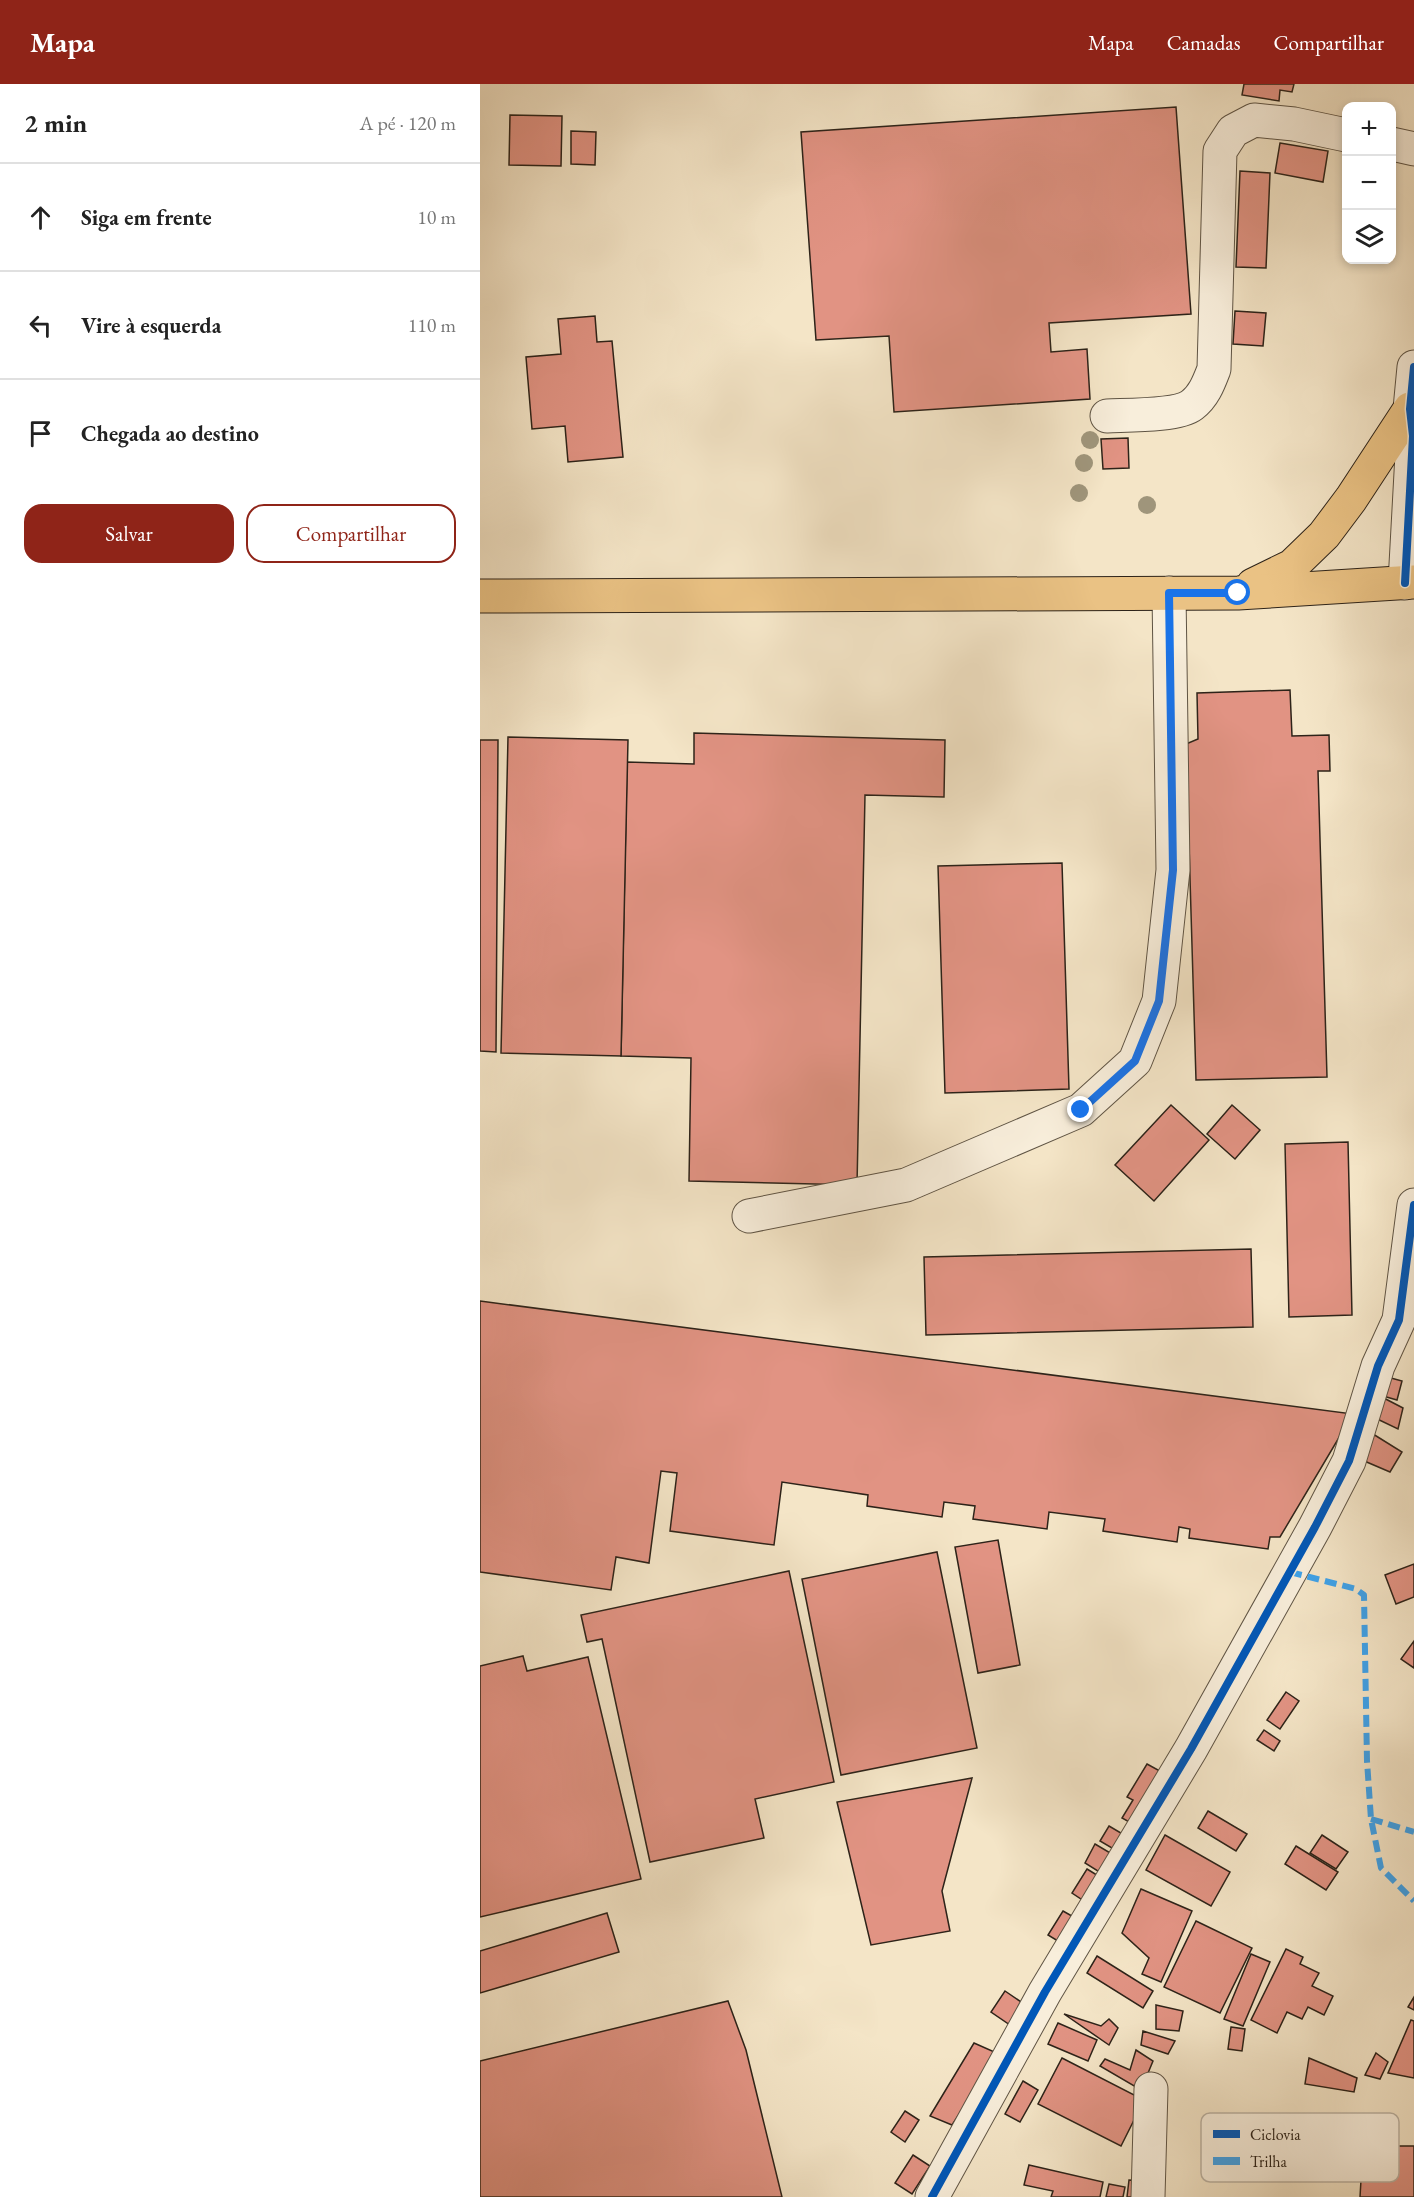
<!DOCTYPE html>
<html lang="pt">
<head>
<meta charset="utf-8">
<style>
  body { margin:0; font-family:"EB Garamond",serif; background:#f2f2f2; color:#222 }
  .controls { position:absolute; right:18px; top:18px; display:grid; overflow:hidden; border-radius:12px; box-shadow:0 3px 9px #0003 }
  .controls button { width:54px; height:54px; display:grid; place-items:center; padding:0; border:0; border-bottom:2px solid #e0e0e0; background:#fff; color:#222; font:30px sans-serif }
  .stop { position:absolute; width:18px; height:18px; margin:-14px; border:4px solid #1a73e8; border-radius:50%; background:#fff }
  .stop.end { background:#1a73e8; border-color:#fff; box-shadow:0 2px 6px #0008 }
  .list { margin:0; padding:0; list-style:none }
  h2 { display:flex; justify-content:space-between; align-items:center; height:78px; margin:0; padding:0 24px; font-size:26px }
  h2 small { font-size:20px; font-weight:400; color:#767676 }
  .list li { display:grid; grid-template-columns:39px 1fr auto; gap:18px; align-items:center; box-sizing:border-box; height:108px; padding:0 24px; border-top:2px solid #e0e0e0 }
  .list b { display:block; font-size:22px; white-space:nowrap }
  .list em { font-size:20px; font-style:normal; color:#767676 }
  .actions { display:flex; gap:12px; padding:18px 24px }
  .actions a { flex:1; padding:14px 0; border:2px solid #8f2418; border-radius:18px; text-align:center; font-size:21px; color:#8f2418 }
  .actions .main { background:#8f2418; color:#fff }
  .icon { flex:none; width:33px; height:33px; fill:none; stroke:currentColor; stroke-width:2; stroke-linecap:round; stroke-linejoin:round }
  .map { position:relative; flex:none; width:934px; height:2113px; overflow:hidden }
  header { display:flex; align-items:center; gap:36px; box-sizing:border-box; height:84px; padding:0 30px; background:#8f2418; color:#fff }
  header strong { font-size:28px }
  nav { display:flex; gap:33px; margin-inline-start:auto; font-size:21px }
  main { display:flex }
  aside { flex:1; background:#fff }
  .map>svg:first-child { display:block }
  .building { fill:#e19383; stroke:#2d2319; stroke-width:1.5 }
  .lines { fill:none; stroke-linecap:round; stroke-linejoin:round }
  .minor-casing { stroke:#5f5444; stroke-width:35 }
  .major-casing { stroke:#2d2319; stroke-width:35 }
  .minor { stroke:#f8eedb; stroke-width:33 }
  .major { stroke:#eac284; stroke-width:33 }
  .quiet { stroke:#3ea2ea; stroke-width:6; stroke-dasharray:12 6; stroke-linecap:butt }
  .cycleway-casing { stroke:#f8eedb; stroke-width:11 }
  .cycleway { stroke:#0057b8; stroke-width:8 }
  .tree { fill:#9f957b }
  .route { stroke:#1a73e8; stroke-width:8 }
  .key { fill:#f8eedb; stroke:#bbb1a1; stroke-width:1.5 }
  .key-label { font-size:16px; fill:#2d2319 }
</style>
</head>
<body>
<header>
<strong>Mapa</strong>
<nav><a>Mapa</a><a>Camadas</a><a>Compartilhar</a></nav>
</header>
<main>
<aside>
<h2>2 min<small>A pé · 120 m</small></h2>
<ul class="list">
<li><svg class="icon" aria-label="ahead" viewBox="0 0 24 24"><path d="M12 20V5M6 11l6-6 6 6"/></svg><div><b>Siga em frente</b></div><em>10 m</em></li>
<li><svg class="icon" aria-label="left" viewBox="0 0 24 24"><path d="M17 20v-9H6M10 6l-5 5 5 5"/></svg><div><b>Vire à esquerda</b></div><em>110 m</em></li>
<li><svg class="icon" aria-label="arrive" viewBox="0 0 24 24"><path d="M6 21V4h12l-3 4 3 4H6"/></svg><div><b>Chegada ao destino</b></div></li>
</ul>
<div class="actions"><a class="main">Salvar</a><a>Compartilhar</a></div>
</aside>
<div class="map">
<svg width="934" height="2113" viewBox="0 0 934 2113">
  <rect width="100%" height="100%" fill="#f4e5c7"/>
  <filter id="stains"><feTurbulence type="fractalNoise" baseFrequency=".00333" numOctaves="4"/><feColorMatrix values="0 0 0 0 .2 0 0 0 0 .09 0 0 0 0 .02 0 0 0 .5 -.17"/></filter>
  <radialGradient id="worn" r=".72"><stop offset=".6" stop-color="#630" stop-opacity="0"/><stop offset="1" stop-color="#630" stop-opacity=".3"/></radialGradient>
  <!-- building -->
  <g class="building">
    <path d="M764,0H814L812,8L800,6L799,17L762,11Z"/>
    <path d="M696,23L711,230L569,239L571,268L607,265L610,315L414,328L409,252L336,256L321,48Z"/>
    <path d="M30,31L82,32L81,82L29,81Z"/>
    <path d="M91,47L116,48L115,81L91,80Z"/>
    <path d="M800,59L848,67L843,98L795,89Z"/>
    <path d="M760,87L790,89L786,184L756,183Z"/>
    <path d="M755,227L786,229L783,262L753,260Z"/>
    <path d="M115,232L117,258L132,257L143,373L88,378L85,342L52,345L46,273L81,270L78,235Z"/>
    <path d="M648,354L649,384L623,385L621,355Z"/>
    <path d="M810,606L812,652L849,651L850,687H838L847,993L716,996L706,660L718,655L717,609Z"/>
    <path d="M214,649L465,656L464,713L385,711L377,1101L209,1097L211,974L141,972L147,678L214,680Z"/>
    <path d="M28,653L148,656L141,972L21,969Z"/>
    <path d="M0,656H18L16,968L0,967Z"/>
    <path d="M582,779L589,1005L465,1009L458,782Z"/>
    <path d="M691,1021L729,1056L674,1117L635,1081Z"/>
    <path d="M752,1021L780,1046L755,1075L727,1050Z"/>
    <path d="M868,1058L872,1231L809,1233L805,1060Z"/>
    <path d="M771,1165L773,1243L446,1251L444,1173Z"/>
    <path d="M0,1217L873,1330L800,1453H790L788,1465L709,1454L710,1445L699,1443L697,1458L623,1447L625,1435L569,1428L567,1445L493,1435L495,1422L464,1418L462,1433L387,1422L388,1411L302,1398L294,1461L190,1447L197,1389L181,1387L169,1479L136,1473L131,1506L0,1488Z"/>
    <path d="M900,1291L922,1297L917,1316L896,1310Z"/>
    <path d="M896,1310L923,1324L918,1345L891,1332Z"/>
    <path d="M893,1350L922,1368L910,1388L882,1376Z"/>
    <path d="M518,1456L540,1581L498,1589L475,1463Z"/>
    <path d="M457,1468L497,1664L361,1691L322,1495Z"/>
    <path d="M934,1480V1513L916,1520L905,1491Z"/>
    <path d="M309,1487L354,1698L275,1715L284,1754L170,1778L122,1555L107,1558L101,1531Z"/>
    <path d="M934,1557V1584L921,1575Z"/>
    <path d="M43,1572L47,1587L108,1573L161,1795L0,1833V1582Z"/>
    <path d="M806,1608L819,1617L800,1645L787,1636Z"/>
    <path d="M784,1646L800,1657L794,1667L777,1656Z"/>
    <path d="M667,1680L689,1692L660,1744L642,1734L653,1716L647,1713Z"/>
    <path d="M492,1694L462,1807L470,1847L391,1861L357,1718Z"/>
    <path d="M728,1727L767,1750L756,1767L718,1744Z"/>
    <path d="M629,1742L646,1752L637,1767L620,1757Z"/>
    <path d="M685,1751L750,1788L731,1822L666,1786Z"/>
    <path d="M842,1751L868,1768L856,1785L830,1769Z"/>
    <path d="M615,1760L632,1770L621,1789L605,1779Z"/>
    <path d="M816,1762L858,1788L846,1806L805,1780Z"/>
    <path d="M607,1785L625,1796L610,1821L592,1809Z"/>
    <path d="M661,1805L712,1827L681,1898L662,1890L669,1874L642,1849Z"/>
    <path d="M583,1827L606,1840L591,1865L568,1851Z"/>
    <path d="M127,1829L139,1868L0,1909V1867Z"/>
    <path d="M716,1837L772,1864L740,1929L684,1903Z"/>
    <path d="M806,1865L823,1873L820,1880L839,1889L832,1902L853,1912L844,1931L828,1923L822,1935L807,1928L797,1949L771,1936Z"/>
    <path d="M771,1870L790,1878L763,1942L744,1935Z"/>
    <path d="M617,1872L673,1907L663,1924L607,1889Z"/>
    <path d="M525,1907L544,1920L530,1941L511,1928Z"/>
    <path d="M934,1913V1926L928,1923Z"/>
    <path d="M248,1917L266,1966L302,2113H0V1977Z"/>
    <path d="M676,1921L703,1927L699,1947L676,1945Z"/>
    <path d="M584,1930L621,1942L629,1935L638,1944L629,1961Z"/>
    <path d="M931,1936L934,1937V1994L908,1989Z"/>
    <path d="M578,1939L617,1956L608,1977L568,1960Z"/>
    <path d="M751,1943L765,1945L762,1967L748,1965Z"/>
    <path d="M663,1947L695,1957L688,1970L661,1961Z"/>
    <path d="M494,1959L519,1970L472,2041L450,2032Z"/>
    <path d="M656,1966L673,1977L661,2006L620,1982L625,1975L650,1986Z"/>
    <path d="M896,1969L908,1978L900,1995L885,1991Z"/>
    <path d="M582,1974L664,2016L641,2062L558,2020Z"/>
    <path d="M829,1974L877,1994L874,2008L825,2000Z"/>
    <path d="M543,1997L558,2006L540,2038L525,2030Z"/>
    <path d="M425,2027L439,2036L425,2058L411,2048Z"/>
    <path d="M883,2062H934V2113H880Z"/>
    <path d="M433,2071L450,2082L432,2110L415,2099Z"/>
    <path d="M549,2081L623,2098L620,2113H571L573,2107L544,2101Z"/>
    <path d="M649,2096L664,2097L663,2113H647Z"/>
    <path d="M629,2100L645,2103L643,2113H626Z"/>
  </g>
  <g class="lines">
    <!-- minor casing -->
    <g class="minor-casing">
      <g id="minor">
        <path d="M912,60L934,65"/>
        <path d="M627,332C647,331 698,332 712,321C724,312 729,298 734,285L740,67L753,47L774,36L814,40L866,51"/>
        <path d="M925,499L933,352L930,325L934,283"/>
        <path d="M269,1132L426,1101L601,1026L655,977L679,917L693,786L689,509"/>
        <path d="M452,2113L565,1908L711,1665L835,1443L869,1377L898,1282L919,1236L934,1121"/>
        <path d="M668,2113L671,2005"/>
      </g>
    </g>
    <!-- major casing -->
    <g class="major-casing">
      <g id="major">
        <path d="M773,501L812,482L844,451L871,415L930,325"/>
        <path d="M0,512L758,509L934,498"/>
      </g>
    </g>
    <!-- minor -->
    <use href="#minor" class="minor"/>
    <!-- major -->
    <use href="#major" class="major"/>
    <!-- quiet -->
    <g class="quiet">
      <path d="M810,1488L876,1505L884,1511L887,1677L891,1735L901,1784L934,1817"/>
      <path d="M891,1735L934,1748"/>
    </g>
    <!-- cycleway casing -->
    <g class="cycleway-casing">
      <g id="cycleway">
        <path d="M925,499L933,352L930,325L934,283"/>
        <path d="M452,2113L565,1908L711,1665L835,1443L869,1377L898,1282L919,1236L934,1121"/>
      </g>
    </g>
    <!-- cycleway -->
    <use href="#cycleway" class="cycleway"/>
  </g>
  <!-- trees -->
  <g class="tree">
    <circle cx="610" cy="356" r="9"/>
    <circle cx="604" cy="379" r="9"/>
    <circle cx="599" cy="409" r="9"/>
    <circle cx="667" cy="421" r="9"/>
  </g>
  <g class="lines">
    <!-- route -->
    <path class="route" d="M601,1026L655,977L679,917L693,786L689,509H758"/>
  </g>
  <!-- legend -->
  <rect x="721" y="2029" width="198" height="69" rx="9" class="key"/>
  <rect x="733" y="2046" width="27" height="8" fill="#0057b8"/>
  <rect x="733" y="2073" width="27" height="8" fill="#3ea2ea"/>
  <g class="key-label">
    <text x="770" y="2056">Ciclovia</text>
    <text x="770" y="2083">Trilha</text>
  </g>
  <rect width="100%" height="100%" filter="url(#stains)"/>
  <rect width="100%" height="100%" fill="url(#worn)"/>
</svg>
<div class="controls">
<button>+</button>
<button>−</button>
<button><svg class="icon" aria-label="layers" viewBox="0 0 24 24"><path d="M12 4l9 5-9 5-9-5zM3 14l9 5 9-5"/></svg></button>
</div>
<div class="stop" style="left:758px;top:509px"></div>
<div class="stop end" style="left:601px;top:1026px"></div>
</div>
</main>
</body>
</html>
